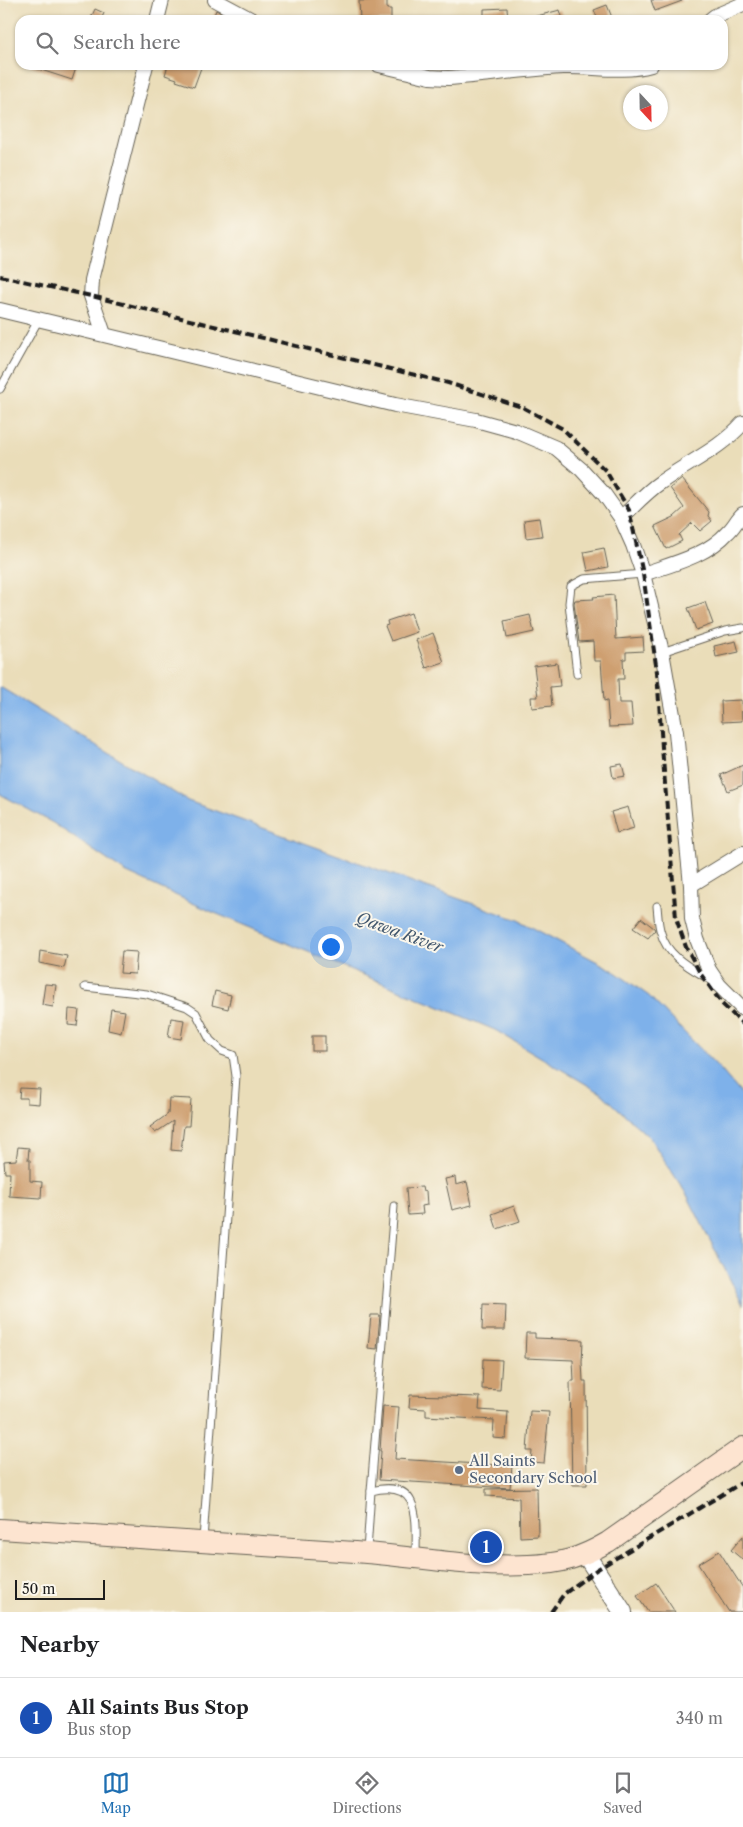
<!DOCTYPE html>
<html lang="en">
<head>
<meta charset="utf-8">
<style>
  body { margin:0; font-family:"Libre Caslon Text",serif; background:#f6f6f6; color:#202124 }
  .compass { position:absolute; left:623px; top:85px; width:45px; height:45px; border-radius:50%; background:#fff; box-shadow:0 1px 4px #0004; rotate:158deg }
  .scale { position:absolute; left:15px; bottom:12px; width:90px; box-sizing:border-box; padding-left:5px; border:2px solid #1c1c1c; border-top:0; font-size:14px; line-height:18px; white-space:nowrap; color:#1c1c1c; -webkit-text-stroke:4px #fbf7ec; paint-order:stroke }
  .you { position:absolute; left:330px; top:946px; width:18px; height:18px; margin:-12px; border:4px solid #fff; border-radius:50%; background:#1a73e8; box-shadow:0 0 0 8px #1a73e833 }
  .badge { display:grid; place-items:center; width:32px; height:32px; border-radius:50%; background:#1f6fb2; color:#fff; font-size:16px; font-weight:700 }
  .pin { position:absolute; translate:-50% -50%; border:2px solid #fff; box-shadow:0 1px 5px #0006 }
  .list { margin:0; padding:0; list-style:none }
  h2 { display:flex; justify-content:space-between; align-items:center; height:65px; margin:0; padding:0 20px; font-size:21px }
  h2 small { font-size:16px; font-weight:400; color:#757577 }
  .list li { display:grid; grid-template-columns:32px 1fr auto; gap:15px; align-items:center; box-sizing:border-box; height:80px; padding:0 20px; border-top:1px solid #e0e0e0 }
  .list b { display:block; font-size:19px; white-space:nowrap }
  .list p { margin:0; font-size:16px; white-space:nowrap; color:#757577 }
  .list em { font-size:16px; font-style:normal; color:#757577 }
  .icon { flex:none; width:28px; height:28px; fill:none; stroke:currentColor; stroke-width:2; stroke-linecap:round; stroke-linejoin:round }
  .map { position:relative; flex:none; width:743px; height:1612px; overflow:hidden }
  .search { position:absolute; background:#fff; box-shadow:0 1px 4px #0004; left:15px; right:15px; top:15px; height:55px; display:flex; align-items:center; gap:12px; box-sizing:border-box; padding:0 18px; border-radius:15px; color:#757577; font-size:19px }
  .sheet { height:145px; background:#fff }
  nav { display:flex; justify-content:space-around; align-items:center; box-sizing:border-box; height:70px; border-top:1px solid #e0e0e0; background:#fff; font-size:14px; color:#757577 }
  nav a { display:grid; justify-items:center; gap:2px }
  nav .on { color:#1f6fb2 }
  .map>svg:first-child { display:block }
  .water { fill:#7eb1ea; stroke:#4d6683 }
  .building { fill:#ce9f70 }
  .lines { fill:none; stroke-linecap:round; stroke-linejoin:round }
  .service-casing { stroke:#646053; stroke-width:9 }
  .minor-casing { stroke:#646053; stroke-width:16 }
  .tertiary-casing { stroke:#646053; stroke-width:20 }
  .secondary-casing { stroke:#646053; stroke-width:22 }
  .service { stroke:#fff; stroke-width:7 }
  .minor { stroke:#fff; stroke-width:14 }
  .tertiary { stroke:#fff; stroke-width:18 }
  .secondary { stroke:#fde4d0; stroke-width:20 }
  .rail { stroke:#1c1c1c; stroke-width:4; stroke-dasharray:8 4; stroke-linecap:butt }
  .service-dot { fill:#5c6f8a; stroke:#fbf7ec; stroke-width:2 }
  .labels { text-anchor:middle; stroke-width:4; stroke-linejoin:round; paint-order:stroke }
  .service-label { font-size:15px; fill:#4e5e75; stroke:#fbf7ec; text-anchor:start }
  .water-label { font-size:16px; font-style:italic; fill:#43586e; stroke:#fbf7ec }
</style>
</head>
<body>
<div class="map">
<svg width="743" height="1612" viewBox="0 0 743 1612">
  <rect width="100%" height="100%" fill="#fbf7ec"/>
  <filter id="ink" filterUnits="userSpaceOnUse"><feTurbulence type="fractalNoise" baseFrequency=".02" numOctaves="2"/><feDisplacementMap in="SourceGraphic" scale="10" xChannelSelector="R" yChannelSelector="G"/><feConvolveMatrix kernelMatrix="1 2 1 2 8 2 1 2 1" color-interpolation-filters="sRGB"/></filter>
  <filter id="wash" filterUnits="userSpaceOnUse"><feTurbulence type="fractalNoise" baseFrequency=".0096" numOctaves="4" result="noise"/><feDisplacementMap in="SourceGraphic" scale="20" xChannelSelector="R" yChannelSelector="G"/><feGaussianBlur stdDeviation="1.12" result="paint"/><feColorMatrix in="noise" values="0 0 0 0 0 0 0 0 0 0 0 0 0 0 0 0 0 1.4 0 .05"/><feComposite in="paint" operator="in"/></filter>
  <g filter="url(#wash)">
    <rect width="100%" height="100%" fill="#eaddb9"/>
    <!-- water -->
    <path class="water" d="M0,687L188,801L518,920L611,969L649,996L721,1070L743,1096V1305L687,1195L650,1138L601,1093L495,1030L210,911L125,872L53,823L0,794Z"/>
    <g id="blocks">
      <!-- building -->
      <g class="building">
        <path d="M387,0V9H391V20H360L359,1Z"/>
        <path d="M651,0H682V1L655,11Z"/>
        <path d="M607,5L613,20H598L594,10Z"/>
        <path d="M507,8L508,20H484V9Z"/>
        <path d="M95,9L104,13L101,20H90Z"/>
        <path d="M216,10L234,20H212Z"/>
        <path d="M560,10L563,20H533V17Z"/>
        <path d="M32,65H77L72,80L32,67Z"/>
        <path d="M168,65H202L194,87L176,81L177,79L165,75Z"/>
        <path d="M682,479L709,512L708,516L712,521L700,531L692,523L679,535L682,541L666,549L655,526L674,517L684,508L670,488Z"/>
        <path d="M539,518L542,536L526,538L524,520Z"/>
        <path d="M604,548L608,567L588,571L584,552Z"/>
        <path d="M614,595L616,639L643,637L644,651L626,652V659H623L624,679H618L619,703H631L633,726L609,727L607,700L604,701L601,661H594L593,641L579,642L574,603L575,600L594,599L593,597Z"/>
        <path d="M705,602L713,624L696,630L688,608Z"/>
        <path d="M411,613L417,632L391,641L385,626L388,625L387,621Z"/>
        <path d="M530,615L534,632L507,638L504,621Z"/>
        <path d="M433,633L444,662L426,668L416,640Z"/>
        <path d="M736,641L739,652L716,657L714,646Z"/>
        <path d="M557,663L560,686L550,687L552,706L532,708L531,697H538L534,666Z"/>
        <path d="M741,700L742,721L722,722L721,701Z"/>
        <path d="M622,764L625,776L613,778L611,766Z"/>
        <path d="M743,765V785L728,791L721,775Z"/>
        <path d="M628,807L634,828L617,833L611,812Z"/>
        <path d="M641,918L654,928L655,930L648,938L633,928Z"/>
        <path d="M40,951L67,956L64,968L39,963Z"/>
        <path d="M122,951L137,952L135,974L120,973Z"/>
        <path d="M45,984L56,985L53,1007L42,1005Z"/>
        <path d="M215,991L231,995L228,1009L212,1005Z"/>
        <path d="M69,1009L79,1010L77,1026L68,1025Z"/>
        <path d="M111,1009L125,1011L121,1033L108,1030Z"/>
        <path d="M171,1018L184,1020L181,1039L168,1037Z"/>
        <rect x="312" y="1036" width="13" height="15"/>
        <path d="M20,1088L40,1089L39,1104L27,1103V1098H19Z"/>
        <path d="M169,1098L191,1099L189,1126H184L181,1151L171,1150L173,1121L155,1133L150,1127L168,1114Z"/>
        <path d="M18,1147L29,1148L28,1160H30V1181L42,1182L41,1198L9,1196L10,1173H5L4,1161L16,1160Z"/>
        <path d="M455,1177L456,1185L467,1182L472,1205L452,1210L445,1179Z"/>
        <path d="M422,1187L423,1192L426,1191L427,1205L422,1206L423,1214L408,1215L406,1188Z"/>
        <path d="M514,1206L520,1221L497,1229L492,1214Z"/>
        <path d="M483,1304L506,1305L505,1330H482Z"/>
        <path d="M371,1315H380L377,1349L368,1348Z"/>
        <path d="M526,1333H535V1338L583,1340L582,1362L583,1381H586L587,1485H572L570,1381H574L573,1360L525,1358Z"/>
        <path d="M483,1359L502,1360L500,1390L482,1389Z"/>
        <path d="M410,1395L480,1397L479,1410L508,1412L506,1439L493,1438L494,1420L426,1416V1409L409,1408Z"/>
        <path d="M383,1406L399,1407L395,1459L512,1466L510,1488L379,1480L381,1451H380Z"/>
        <path d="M530,1411L549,1412L544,1463L531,1462L532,1451H527Z"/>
        <path d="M537,1488L538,1536L520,1537L519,1498L486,1496V1489Z"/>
        <path d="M743,1536V1560L731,1550Z"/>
        <path d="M719,1551L743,1588V1612H729L698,1564Z"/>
        <path d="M656,1583L675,1612H648L637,1596Z"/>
      </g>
    </g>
  </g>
  <g filter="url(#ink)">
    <use href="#blocks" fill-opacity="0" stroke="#646053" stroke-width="1"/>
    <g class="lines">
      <!-- service casing -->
      <g class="service-casing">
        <g id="service">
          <path d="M0,389L39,319"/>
          <path d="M662,652L725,631L743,628"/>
          <path d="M577,674L569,603L571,586L584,579L643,574"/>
          <path d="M657,906C658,915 658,925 661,933C667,957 693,969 712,981"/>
          <path d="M85,987L147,994L187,1007L196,1013L210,1040L222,1051L233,1055L236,1076L203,1540"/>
          <path d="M371,1491L394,1206"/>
          <path d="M367,1551L371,1491C422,1478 416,1520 416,1556"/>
        </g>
      </g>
      <!-- minor casing -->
      <g class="minor-casing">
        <g id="minor">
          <path d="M215,0L252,20"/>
          <path d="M157,20L162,0"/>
          <path d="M710,20L715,16L743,4"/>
          <path d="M379,65L430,77L448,78C487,75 525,69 563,67C593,66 622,73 651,65"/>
          <path d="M0,310L395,405L476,420L516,431L556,448L582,470L604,494L621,518L633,545L643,574L662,652L676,732L691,885L692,919L697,939L709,970L719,985L743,1009"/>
          <path d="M104,334L91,296L92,280L146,65"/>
          <path d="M621,518C634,506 646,492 661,482C689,462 720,449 743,423"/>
          <path d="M643,574C672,564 707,556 728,532C734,527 737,519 743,514"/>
          <path d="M691,885L743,853"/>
        </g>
      </g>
      <!-- tertiary casing -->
      <g class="tertiary-casing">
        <path id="tertiary" d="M586,1555L623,1612"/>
      </g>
      <!-- secondary casing -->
      <g class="secondary-casing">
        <path id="secondary" d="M0,1529C118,1537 237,1544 355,1552C413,1556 471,1568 529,1565C560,1564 581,1558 608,1542L743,1447"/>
      </g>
      <!-- service -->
      <use href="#service" class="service"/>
      <!-- minor -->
      <use href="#minor" class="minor"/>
      <!-- tertiary -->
      <use href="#tertiary" class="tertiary"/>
      <!-- secondary -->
      <use href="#secondary" class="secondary"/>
      <!-- rail -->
      <g class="rail">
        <path d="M0,276L91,296L448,383L522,407L563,429L606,471L629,510L643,574L657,672L662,747L676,918L686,947L700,973L722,1004L743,1024"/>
        <path d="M551,1612L564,1594L596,1570L743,1482"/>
      </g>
    </g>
  </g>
  <!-- markers -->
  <circle class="service-dot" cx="459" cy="1470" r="5"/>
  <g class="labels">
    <!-- service labels -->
    <g class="service-label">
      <text x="469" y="1466">All Saints<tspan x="469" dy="17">Secondary School</tspan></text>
    </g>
    <!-- water labels -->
    <g class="water-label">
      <text transform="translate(400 932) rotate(20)" y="6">Qawa River</text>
    </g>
  </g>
</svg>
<svg class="compass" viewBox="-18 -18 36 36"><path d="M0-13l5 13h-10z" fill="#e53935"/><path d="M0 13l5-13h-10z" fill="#757577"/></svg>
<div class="scale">50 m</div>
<div class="you"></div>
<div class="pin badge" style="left:486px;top:1547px;background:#1a4fb4">1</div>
<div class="search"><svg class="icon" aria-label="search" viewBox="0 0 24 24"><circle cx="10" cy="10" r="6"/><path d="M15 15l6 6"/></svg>Search here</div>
</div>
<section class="sheet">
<h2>Nearby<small></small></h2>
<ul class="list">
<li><span class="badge" style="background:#1a4fb4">1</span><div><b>All Saints Bus Stop</b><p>Bus stop</p></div><em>340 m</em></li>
</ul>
</section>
<nav>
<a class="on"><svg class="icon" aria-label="map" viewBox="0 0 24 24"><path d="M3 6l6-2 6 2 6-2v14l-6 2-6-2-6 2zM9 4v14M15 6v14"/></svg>Map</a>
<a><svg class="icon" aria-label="directions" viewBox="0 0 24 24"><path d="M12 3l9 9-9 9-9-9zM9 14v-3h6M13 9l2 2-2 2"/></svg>Directions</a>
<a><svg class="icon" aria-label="saved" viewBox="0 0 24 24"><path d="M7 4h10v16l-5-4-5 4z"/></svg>Saved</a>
</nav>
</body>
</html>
